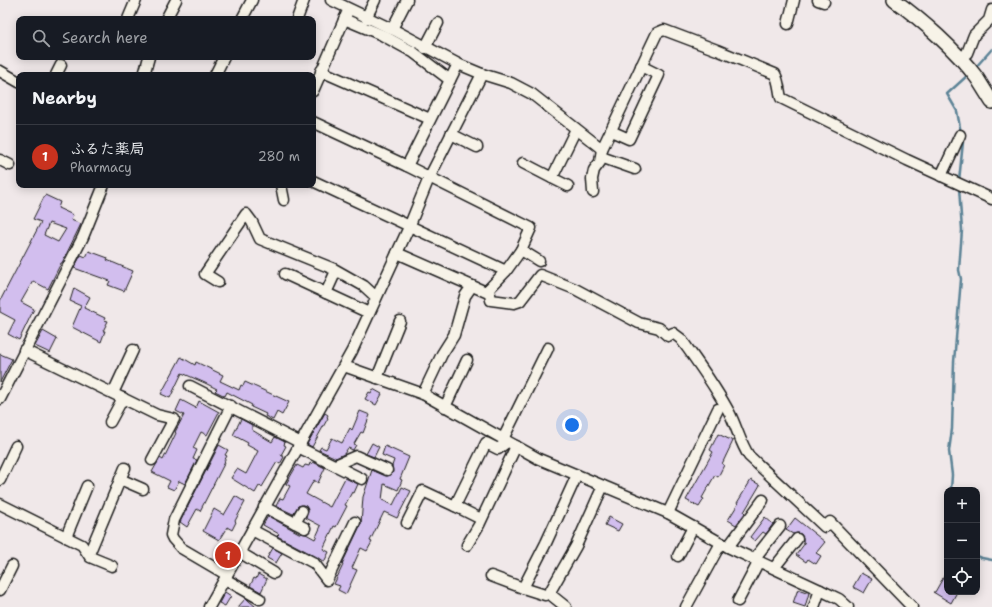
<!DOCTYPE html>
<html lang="en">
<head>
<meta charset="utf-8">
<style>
  body { margin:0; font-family:"Shantell Sans","Klee One",sans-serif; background:#242831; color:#f1f3f6 }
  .controls { position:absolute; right:12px; bottom:12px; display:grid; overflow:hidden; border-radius:8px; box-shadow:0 2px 10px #0003 }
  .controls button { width:36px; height:36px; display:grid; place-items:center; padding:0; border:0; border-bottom:1px solid #363941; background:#171b24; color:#f1f3f6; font:20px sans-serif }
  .you { position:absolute; left:572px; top:425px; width:14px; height:14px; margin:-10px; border:3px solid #fff; border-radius:50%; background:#1a73e8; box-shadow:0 0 0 6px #1a73e833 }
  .badge { display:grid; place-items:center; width:26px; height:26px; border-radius:50%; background:#c8321e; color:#fff; font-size:13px; font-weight:700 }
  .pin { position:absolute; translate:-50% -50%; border:2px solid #fff; box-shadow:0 1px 4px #0006 }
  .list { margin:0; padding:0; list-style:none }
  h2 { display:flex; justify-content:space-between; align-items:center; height:52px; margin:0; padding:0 16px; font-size:17px }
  h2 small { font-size:13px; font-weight:400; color:#9ea1a6 }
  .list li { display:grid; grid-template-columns:26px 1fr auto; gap:12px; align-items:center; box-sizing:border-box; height:64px; padding:0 16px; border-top:1px solid #363941 }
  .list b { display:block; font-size:15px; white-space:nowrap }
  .list p { margin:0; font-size:13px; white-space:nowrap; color:#9ea1a6 }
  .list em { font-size:13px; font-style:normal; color:#9ea1a6 }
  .icon { flex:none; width:22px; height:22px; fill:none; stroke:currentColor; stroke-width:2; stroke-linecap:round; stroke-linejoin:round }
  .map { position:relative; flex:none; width:992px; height:607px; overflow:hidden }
  .search { position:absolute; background:#171b24; box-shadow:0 2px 10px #0003; left:16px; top:16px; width:300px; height:44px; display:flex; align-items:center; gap:10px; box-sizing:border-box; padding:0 14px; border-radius:8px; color:#9ea1a6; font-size:15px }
  .panel { position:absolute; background:#171b24; box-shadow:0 2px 10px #0003; left:16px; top:72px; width:300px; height:116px; border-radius:8px }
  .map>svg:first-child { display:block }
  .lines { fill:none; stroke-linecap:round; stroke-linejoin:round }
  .stream { stroke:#5c8396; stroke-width:2.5 }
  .building { fill:#d2beee; stroke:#1c1c1c; fill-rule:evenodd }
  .street-casing { stroke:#1c1c1c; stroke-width:13 }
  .secondary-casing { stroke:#1c1c1c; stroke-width:16 }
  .street { stroke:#f7f3e8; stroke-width:10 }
  .secondary { stroke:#f7f3e8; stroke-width:13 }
</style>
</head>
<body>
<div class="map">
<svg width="992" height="607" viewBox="0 0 992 607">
  <rect width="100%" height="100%" fill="#f0e8e9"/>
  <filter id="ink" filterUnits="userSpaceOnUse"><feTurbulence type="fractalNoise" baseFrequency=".025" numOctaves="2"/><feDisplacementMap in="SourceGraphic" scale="8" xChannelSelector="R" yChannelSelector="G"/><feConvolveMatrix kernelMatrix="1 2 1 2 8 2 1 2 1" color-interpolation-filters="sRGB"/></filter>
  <g filter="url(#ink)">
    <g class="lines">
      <!-- stream -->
      <g class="stream">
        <path d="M975,68L992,49"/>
        <path d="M961,133L957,111L947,94L968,75"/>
        <path d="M959,181L963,142L962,138"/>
        <path d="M951,490L952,475L949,451L952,429L954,362L961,279L959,270L962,230L959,188"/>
        <path d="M977,556L982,558L992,560"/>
      </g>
    </g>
    <!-- building -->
    <g class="building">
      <path d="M45,195L60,202L58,208L73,215L71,220L81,224L62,263H61L48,289L33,281L21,302L34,309L19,340L8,334L15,320L0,312V301L41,222L33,219ZM49,223L66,229L58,242L44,235Z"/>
      <path d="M89,251L108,258L107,260L133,271L124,291L108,285L110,281L74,268L81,255L86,257Z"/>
      <path d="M74,288L90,297L84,308L105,318L104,320L108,321L103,331H105L101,342L72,327L81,306L70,301Z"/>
      <path d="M43,331L57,339L50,353L35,346Z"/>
      <path d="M0,354L12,359L0,382Z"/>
      <path d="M181,357L195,365L196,362L223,375L220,381L239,390L241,385L243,386L245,382L289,402L282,415L277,412L273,420L265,416L266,414L251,407L252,405L227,392L225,396L215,391L217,389L205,383L182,373L170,398L161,394Z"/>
      <path d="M373,389L382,394L376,405L365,399L369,392L371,393Z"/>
      <path d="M181,400L196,408L199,401L219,412L207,435L201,432L193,448L197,450L193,459L197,460L185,484L179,481L174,490L167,487L170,481L152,472L160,458L163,460L176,433L175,432L184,415L176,411Z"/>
      <path d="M360,411L370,415L363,433L361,432L354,444L356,445L353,450L348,448L344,454L336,458L319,450L321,447L326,449L332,438L342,443L350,428L352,430Z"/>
      <path d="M325,413L328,415L327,417L328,418L312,447L307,444Z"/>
      <path d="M241,419L252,425V430L272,442L275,437L285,442L284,445L286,446L281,455L284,457L280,464L277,462L262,487L259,486L255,493L231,478L237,469L246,474L258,451L247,445L248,443L233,435Z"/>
      <path d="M718,434L733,441L722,464L724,465L718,477L715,475L702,498L704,499L699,507L686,500L713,452L710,450Z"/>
      <path d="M372,443L379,447L374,457L366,454Z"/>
      <path d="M219,445L228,450L225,455L227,456L224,461L225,462L200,511L197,509L187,527L180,522Z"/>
      <path d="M385,446L409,457L400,479L402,480L398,490L384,484L382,500L393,505L402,487L411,491L397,518L384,512L370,541L372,542L367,551L361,548L352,568L357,570L346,594L338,590L340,586L334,584L343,565L342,564L361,524L363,497L372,470L387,476L391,475L393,472L392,466L394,460L382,455Z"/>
      <path d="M313,462L325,468L318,483L314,480L306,494L330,507L345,478L358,484L354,493L352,492L345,505L347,506L336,527L334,526L323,549L329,552L324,562L317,557L277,536L279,534L263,525L268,516L299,533L306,534L315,539L321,526L306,518L308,511L306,506L302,505L298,506L293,514L276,506L280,498L283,499L290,486L286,484L297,465L303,468L305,465L309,466L310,463L312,464Z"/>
      <path d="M751,480L760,485L744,512L745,513L736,525L728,520L738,504L737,503Z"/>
      <path d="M235,496L245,502L235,521L236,522L232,530L227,527L219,540L203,531L214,509L224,515Z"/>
      <path d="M609,517L622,524L618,531L605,525Z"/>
      <path d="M765,517L773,524L766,534L763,532L755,541L750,537Z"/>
      <path d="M795,518L825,542L816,553L821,556L816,564L808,559L806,562L796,555L805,543L803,542V537L801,534L798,533L793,534L786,530Z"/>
      <path d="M228,547L233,550L227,561L222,558Z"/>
      <path d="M273,548L282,553L276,563L267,558Z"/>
      <path d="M947,571V592H957L951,603L933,592H935Z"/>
      <path d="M861,573L872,579L864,593L853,587Z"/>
      <path d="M258,574L267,579L261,592L250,586L254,578L256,579Z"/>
      <path d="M798,589L809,593L805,607L793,603Z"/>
      <path d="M225,592L231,596L225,606L219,603Z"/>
      <path d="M246,598L248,600L256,607H238Z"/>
    </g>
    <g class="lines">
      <!-- street casing -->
      <g class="street-casing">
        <g id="street">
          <path d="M331,0L398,32L458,64L482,74L511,83L532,94L602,149"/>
          <path d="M818,0L824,2"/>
          <path d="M366,18L375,0"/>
          <path d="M128,19L136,0"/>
          <path d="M166,19L176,0"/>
          <path d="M242,19L252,0"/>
          <path d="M297,19L304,0"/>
          <path d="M344,19L382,35L413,52L450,80"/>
          <path d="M788,24L794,0"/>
          <path d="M392,29L407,0"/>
          <path d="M425,48L438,23"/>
          <path d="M960,59L967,53L974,35L989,20L992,10"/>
          <path d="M0,71L19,82"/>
          <path d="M321,71L430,119"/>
          <path d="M56,75L61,65"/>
          <path d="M144,75L149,57"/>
          <path d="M215,75L224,57"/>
          <path d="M313,91L347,13"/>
          <path d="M313,122L407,166L531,228L521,250L506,271L486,292L397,253"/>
          <path d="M611,131L629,139L659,75L641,66"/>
          <path d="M451,134L477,147"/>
          <path d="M601,157L635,169"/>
          <path d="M0,160L10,165"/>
          <path d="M523,163L552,178"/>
          <path d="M407,166L458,64"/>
          <path d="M941,176L960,135"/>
          <path d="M313,181L506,271"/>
          <path d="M281,185L284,200"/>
          <path d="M568,186L552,178L576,129"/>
          <path d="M593,192L592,179L594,170L600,162L602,149L657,33L664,30L717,50L775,74C779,81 779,90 781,98L907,160L992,199"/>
          <path d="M521,250L539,261"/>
          <path d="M285,274L369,313"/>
          <path d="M218,282L205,274L246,214L252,222L260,239L334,269L364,286L376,297"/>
          <path d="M489,289L491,300L514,303L520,301L540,275L575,289L639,323L659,328L668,336L673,333L681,339C698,363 716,387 730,414C737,428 740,442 749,456L825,527L830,522L912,607"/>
          <path d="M326,293L336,271"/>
          <path d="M24,350L157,415L174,419L152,460"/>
          <path d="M344,366L423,394L539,459L668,513L730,548L820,590L839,599L848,607"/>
          <path d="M377,378L400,321"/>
          <path d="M190,386L301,443"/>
          <path d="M113,393L133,350"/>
          <path d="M423,394L442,354L454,335L465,296L472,286"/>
          <path d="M0,399L83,237L104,185"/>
          <path d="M445,407L467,360"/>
          <path d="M110,422L123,398"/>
          <path d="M503,439L548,348"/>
          <path d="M298,447L362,479"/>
          <path d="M335,465L356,456L387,470"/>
          <path d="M120,479L143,489"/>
          <path d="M0,480L16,446"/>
          <path d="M0,504L82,545L90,557L112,566"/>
          <path d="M264,507L305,528"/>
          <path d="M668,513L718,409"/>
          <path d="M481,519L455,506L486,443L498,449L507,442"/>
          <path d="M295,523L302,511"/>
          <path d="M407,523L423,491L455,506"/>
          <path d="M252,530L314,563L327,580L355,522"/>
          <path d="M66,537L87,486"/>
          <path d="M467,545L479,525L516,446"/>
          <path d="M728,547L763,500"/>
          <path d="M239,552L274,573"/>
          <path d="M89,554L125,468"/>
          <path d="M678,556L693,527"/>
          <path d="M754,559L780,526"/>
          <path d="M774,568L797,539"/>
          <path d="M227,575L181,548L173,539L171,535L174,520L231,406"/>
          <path d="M491,576L523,588L546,543L577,475"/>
          <path d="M225,579L260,599"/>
          <path d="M523,588L545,595"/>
          <path d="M0,590L12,566"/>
          <path d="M738,601L759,561"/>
          <path d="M209,607L352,351L409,227L429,178L482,74"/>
          <path d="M566,607L551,595V590L576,546L603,486"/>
          <path d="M686,607L721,543"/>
          <path d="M814,607L820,590"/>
        </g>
      </g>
      <!-- secondary casing -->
      <g class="secondary-casing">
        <path id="secondary" d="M894,0C922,20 956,50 977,78C982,86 987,94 992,102"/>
      </g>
      <!-- street -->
      <use href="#street" class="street"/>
      <!-- secondary -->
      <use href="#secondary" class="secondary"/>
    </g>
  </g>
</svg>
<div class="controls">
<button>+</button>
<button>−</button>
<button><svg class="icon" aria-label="locate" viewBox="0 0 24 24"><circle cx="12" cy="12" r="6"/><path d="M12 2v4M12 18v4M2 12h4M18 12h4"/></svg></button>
</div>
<div class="you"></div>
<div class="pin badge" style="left:228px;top:555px">1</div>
<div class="search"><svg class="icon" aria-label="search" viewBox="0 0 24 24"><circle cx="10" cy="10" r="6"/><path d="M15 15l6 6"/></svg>Search here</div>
<section class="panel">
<h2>Nearby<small></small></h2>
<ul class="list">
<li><span class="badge">1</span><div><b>ふるた薬局</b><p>Pharmacy</p></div><em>280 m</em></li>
</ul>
</section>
</div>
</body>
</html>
